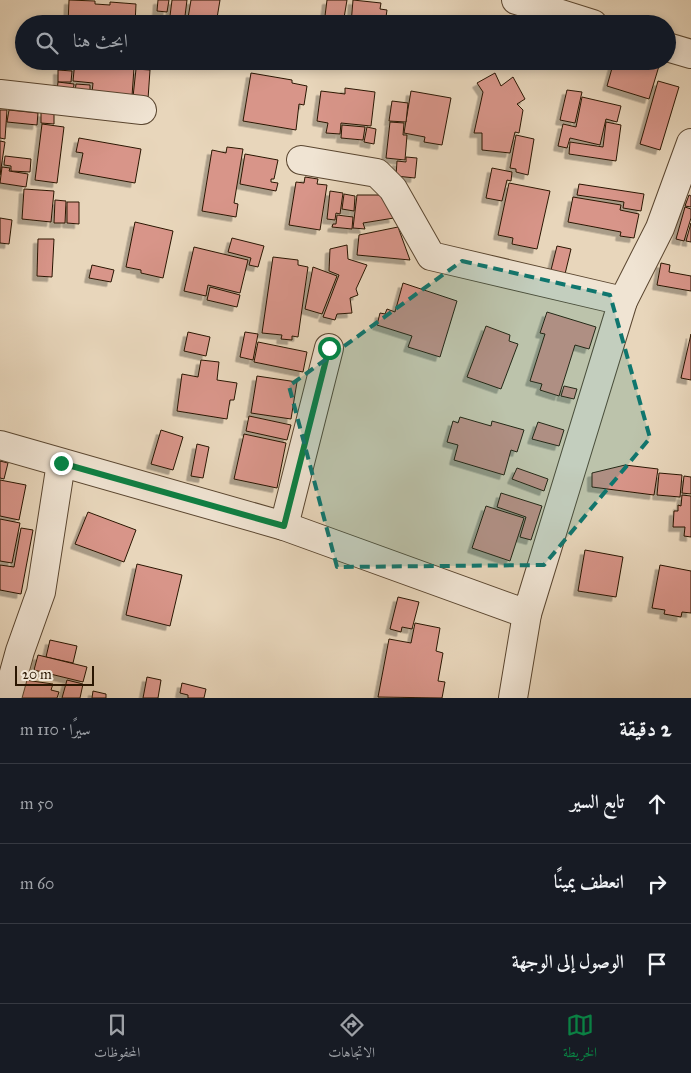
<!DOCTYPE html>
<html lang="ar">
<head>
<meta charset="utf-8">
<style>
  body { margin:0; font-family:"IM FELL Great Primer",Amiri,serif; background:#20242c; color:#f1f3f6; direction:rtl }
  .scale { position:absolute; left:15px; bottom:12px; width:79px; box-sizing:border-box; padding-left:5px; border:2px solid #2a1602; border-top:0; font-size:14px; line-height:18px; white-space:nowrap; color:#2a1602; -webkit-text-stroke:4px #f0e4d3; paint-order:stroke }
  .stop { position:absolute; width:15px; height:15px; margin:-11px; border:4px solid #0b8043; border-radius:50%; background:#fff }
  .stop.end { background:#0b8043; border-color:#fff; box-shadow:0 1px 5px #0008 }
  .list { margin:0; padding:0; list-style:none }
  h2 { display:flex; justify-content:space-between; align-items:center; height:65px; margin:0; padding:0 20px; font-size:21px }
  h2 small { font-size:16px; font-weight:400; color:#9ea1a6 }
  .list li { display:grid; grid-template-columns:32px 1fr auto; gap:15px; align-items:center; box-sizing:border-box; height:80px; padding:0 20px; border-top:1px solid #363941 }
  .list b { display:block; font-size:19px; white-space:nowrap }
  .list em { font-size:16px; font-style:normal; color:#9ea1a6 }
  .icon { flex:none; width:28px; height:28px; fill:none; stroke:currentColor; stroke-width:2; stroke-linecap:round; stroke-linejoin:round }
  .map { position:relative; flex:none; width:691px; height:698px; overflow:hidden; direction:ltr }
  .search { position:absolute; background:#171b24; box-shadow:0 2px 8px #0003; left:15px; right:15px; top:15px; height:55px; display:flex; align-items:center; gap:12px; box-sizing:border-box; padding:0 18px; border-radius:28px; color:#9ea1a6; font-size:19px }
  .sheet { height:305px; background:#171b24 }
  nav { display:flex; justify-content:space-around; align-items:center; box-sizing:border-box; height:70px; border-top:1px solid #363941; background:#171b24; font-size:14px; color:#9ea1a6 }
  nav a { display:grid; justify-items:center; gap:2px }
  nav .on { color:#0b8043 }
  .map>svg:first-child { display:block }
  .building { fill:#d89589; stroke:#2a1602; filter:url(#shadow) }
  .lines { fill:none; stroke-linecap:round; stroke-linejoin:round }
  .minor-casing { stroke:#5a4630; stroke-width:30 }
  .minor { stroke:#f0e4d3; stroke-width:28 }
  .route { stroke:#0b8043; stroke-width:6 }
  .marked { fill:#0f766e; fill-opacity:0.2; stroke:#0f766e; stroke-width:4; stroke-dasharray:10 6; stroke-linejoin:round }
</style>
</head>
<body>
<div class="map">
<svg width="691" height="698" viewBox="0 0 691 698">
  <defs>
    <filter id="shadow"><feDropShadow dx="-4.5" dy="4.5" stdDeviation="0" flood-color="#0004"/></filter>
  </defs>
  <rect width="100%" height="100%" fill="#e8d6bb"/>
  <filter id="stains"><feTurbulence type="fractalNoise" baseFrequency=".004" numOctaves="4"/><feColorMatrix values="0 0 0 0 .2 0 0 0 0 .09 0 0 0 0 .02 0 0 0 .5 -.17"/></filter>
  <radialGradient id="worn" r=".72"><stop offset=".6" stop-color="#630" stop-opacity="0"/><stop offset="1" stop-color="#630" stop-opacity=".3"/></radialGradient>
  <!-- building -->
  <g class="building">
    <path d="M69,0L95,1V4L110,5V2L136,4L135,24H68Z"/>
    <path d="M158,0H169L167,12L157,11Z"/>
    <path d="M172,0H187L184,24H169Z"/>
    <path d="M191,0H220L216,24H187Z"/>
    <path d="M327,0H347L343,24H324Z"/>
    <path d="M353,0L381,3L380,9L387,10L385,24H351Z"/>
    <path d="M43,16L60,18L59,24H42Z"/>
    <path d="M414,16L452,21V24H413Z"/>
    <path d="M75,61L134,68L132,96L92,93L93,83L73,81Z"/>
    <path d="M101,61H132V66L107,65V62Z"/>
    <path d="M614,61H642L659,66L649,99L607,86Z"/>
    <path d="M136,69L150,70L148,99L133,97Z"/>
    <path d="M58,70L72,71L71,82H58Z"/>
    <path d="M251,73L292,80V83L307,86L304,105L299,104L296,130L243,121Z"/>
    <path d="M495,73L501,86L513,77L525,99L517,104L523,110L519,133L515,132L510,153L482,150V133H474L483,92L477,83Z"/>
    <path d="M658,81L679,87L660,150L640,144Z"/>
    <path d="M58,82L74,84L73,92L57,91Z"/>
    <path d="M76,84L90,85V93L75,92Z"/>
    <path d="M345,88L375,92L371,126L341,123L340,134L326,133L328,123L317,121L321,91L345,94Z"/>
    <path d="M567,90L582,92L575,123L560,120Z"/>
    <path d="M411,91L451,98L442,145L424,142L425,137L404,133Z"/>
    <path d="M582,97L621,106L617,122L606,119L600,145L570,138L567,148L558,146L563,124L576,127Z"/>
    <path d="M392,101L408,103L406,122L389,121Z"/>
    <path d="M0,110H7L5,139L0,138Z"/>
    <path d="M9,110L38,113L37,125L7,122Z"/>
    <path d="M41,112L54,113V124L41,123Z"/>
    <path d="M390,122L404,123L403,135H407L405,160L386,158Z"/>
    <path d="M606,122L621,125L616,161L569,154L570,142L603,147Z"/>
    <path d="M42,124L64,127L57,183L35,180Z"/>
    <path d="M342,125L365,127L363,140L341,138Z"/>
    <path d="M367,127L376,129L374,144L364,142Z"/>
    <path d="M516,135L534,139L528,175L516,172V169L510,168Z"/>
    <path d="M79,138L141,149L135,183L79,173L83,153L76,152Z"/>
    <path d="M0,141L5,142L0,175Z"/>
    <path d="M227,147L243,149L234,203L238,204L236,217L202,211L212,150L226,153Z"/>
    <path d="M245,154L278,160L274,179H271V182L278,183L276,191L240,184Z"/>
    <path d="M5,156L31,159L30,172L11,171V166L4,165Z"/>
    <path d="M406,157L417,158L415,178L396,176L397,161L406,162Z"/>
    <path d="M2,167L10,168L9,171L28,174L26,187L0,183Z"/>
    <path d="M492,168L512,172L511,181L507,180L502,201L486,198Z"/>
    <path d="M305,177L318,179L317,184L327,185L320,230L289,225L296,182L304,183Z"/>
    <path d="M509,183L550,191L537,249L512,244L513,238L498,235Z"/>
    <path d="M579,184L644,194L641,211L623,208L624,202L577,195Z"/>
    <path d="M24,189L54,191L51,222L22,219Z"/>
    <path d="M330,191L343,193L340,214L336,213L335,220L327,219Z"/>
    <path d="M344,194L355,196L354,211L342,209Z"/>
    <path d="M357,195H384L394,218L363,223L365,229L353,228Z"/>
    <path d="M689,195L691,196V207L685,206Z"/>
    <path d="M573,197L621,205L620,210L639,214L634,238L620,236L621,232L568,222Z"/>
    <path d="M55,200L66,201L65,223H54Z"/>
    <path d="M67,202H79V224L67,223Z"/>
    <path d="M685,207L691,209V218L684,241L676,239Z"/>
    <path d="M337,215L353,217L352,229L332,227L333,224H336Z"/>
    <path d="M0,218L12,220L9,244L0,243Z"/>
    <path d="M135,222L173,231L163,278L141,273V270L126,267Z"/>
    <path d="M691,223V242L686,241Z"/>
    <path d="M398,227L410,260L357,255L359,235Z"/>
    <path d="M232,238L264,246L258,267L249,265L251,258L228,252Z"/>
    <path d="M38,239H54L52,277L37,276Z"/>
    <path d="M347,245L348,259L367,265L356,289L358,295L350,298L352,313L337,314L335,320L323,317L339,275L329,271L330,249Z"/>
    <path d="M557,246L571,249L565,274L551,270Z"/>
    <path d="M194,247L248,260L240,293L208,285L206,296L184,291Z"/>
    <path d="M273,257L298,260V265L308,267L298,337L292,336V340L281,339L282,335L262,333Z"/>
    <path d="M661,263L670,265L669,272L691,276V291L657,285Z"/>
    <path d="M92,265L114,270L111,282L89,278Z"/>
    <path d="M313,267L337,276L322,314L305,309Z"/>
    <path d="M403,283L457,301L440,357L408,347L412,336L377,325L380,313L385,314L387,309L395,312Z"/>
    <path d="M210,287L240,295L237,307L207,300Z"/>
    <path d="M547,312L596,327L589,349L575,345L559,396L540,390L542,384L530,381L545,334L540,333Z"/>
    <path d="M486,326L510,335L509,341L518,344L501,389L467,377Z"/>
    <path d="M188,332L210,337L206,356L184,351Z"/>
    <path d="M245,332L258,334L253,360L240,357Z"/>
    <path d="M691,334V380L681,378Z"/>
    <path d="M258,342L307,352L303,372L254,362Z"/>
    <path d="M201,360L219,362L217,380L237,383L234,400H230L227,419L177,411L182,374L198,377Z"/>
    <path d="M257,376L297,382L291,419L251,413Z"/>
    <path d="M564,386L577,389L574,399L561,396Z"/>
    <path d="M249,416L291,425L287,440L246,431Z"/>
    <path d="M460,417L491,426L492,421L524,430L517,452L511,450L504,475L454,460L458,445L447,442L453,421L458,423Z"/>
    <path d="M538,422L564,430L559,446L532,439Z"/>
    <path d="M161,430L183,437L173,470L151,464Z"/>
    <path d="M244,434L286,443L277,488L234,479Z"/>
    <path d="M197,444L209,447L203,478L191,476Z"/>
    <path d="M0,461L8,463L4,479L0,478Z"/>
    <path d="M625,465L658,469L654,495L592,487V473Z"/>
    <path d="M517,468L548,479L544,491L512,479Z"/>
    <path d="M659,473L682,475L680,497L657,495Z"/>
    <path d="M684,476L691,477V494L682,493Z"/>
    <path d="M0,480L26,485L19,520L0,516Z"/>
    <path d="M501,493L542,506L531,540L520,537L526,517L497,507Z"/>
    <path d="M682,495L691,496V537L684,536L685,527H673L674,511H678V505L681,506Z"/>
    <path d="M486,506L524,518L510,561L472,548Z"/>
    <path d="M88,512L136,530L124,562L75,544Z"/>
    <path d="M0,519L20,523L12,563L0,561Z"/>
    <path d="M21,528L33,530L21,594L0,590V565L14,567Z"/>
    <path d="M585,550L623,557L616,597L578,591Z"/>
    <path d="M137,564L182,575L170,626L126,615Z"/>
    <path d="M660,565L691,571V613L682,612L681,617L664,614L665,610L652,608Z"/>
    <path d="M398,597L419,602L412,629L402,627L401,632L390,629Z"/>
    <path d="M415,623L440,628L436,651L443,653L438,681L445,682L442,698L378,697L389,639L411,643Z"/>
    <path d="M50,640L77,646L73,663L46,657Z"/>
    <path d="M38,655L87,667L83,682L34,670Z"/>
    <path d="M147,677L161,680L158,698H143Z"/>
    <path d="M25,680L53,684L51,690L59,692L57,698H20Z"/>
    <path d="M67,680L83,684L80,698H62Z"/>
    <path d="M182,683L206,689L204,698H188V695L180,693Z"/>
    <path d="M93,691L106,694V698H92Z"/>
  </g>
  <g class="lines">
    <!-- minor casing -->
    <g class="minor-casing">
      <g id="minor">
        <path d="M516,0L593,24"/>
        <path d="M667,47L691,54"/>
        <path d="M0,94L142,110"/>
        <path d="M301,160L377,173L393,189L431,256L623,301"/>
        <path d="M0,445L284,526L527,614L623,301L660,228L691,143"/>
        <path d="M284,526L329,348"/>
        <path d="M7,698L20,651L41,592L61,463"/>
        <path d="M513,698L527,614"/>
      </g>
    </g>
    <!-- minor -->
    <use href="#minor" class="minor"/>
  </g>
  <g class="lines">
    <!-- route -->
    <path class="route" d="M61,463L284,526L329,348"/>
  </g>
  <!-- marked area -->
  <path class="marked" d="M462,261L610,295L650,438L544,565L337,567L289,386Z"/>
  <rect width="100%" height="100%" filter="url(#stains)"/>
  <rect width="100%" height="100%" fill="url(#worn)"/>
</svg>
<div class="scale">20 m</div>
<div class="stop" style="left:329px;top:348px"></div>
<div class="stop end" style="left:61px;top:463px"></div>
<div class="search"><svg class="icon" aria-label="search" viewBox="0 0 24 24"><circle cx="10" cy="10" r="6"/><path d="M15 15l6 6"/></svg>ابحث هنا</div>
</div>
<section class="sheet">
<h2>2 دقيقة<small>سيرًا · 110 m</small></h2>
<ul class="list">
<li><svg class="icon" aria-label="ahead" viewBox="0 0 24 24"><path d="M12 20V5M6 11l6-6 6 6"/></svg><div><b>تابع السير</b></div><em>50 m</em></li>
<li><svg class="icon" aria-label="right" viewBox="0 0 24 24"><path d="M7 20v-9h11M14 6l5 5-5 5"/></svg><div><b>انعطف يمينًا</b></div><em>60 m</em></li>
<li><svg class="icon" aria-label="arrive" viewBox="0 0 24 24"><path d="M6 21V4h12l-3 4 3 4H6"/></svg><div><b>الوصول إلى الوجهة</b></div></li>
</ul>
</section>
<nav>
<a class="on"><svg class="icon" aria-label="map" viewBox="0 0 24 24"><path d="M3 6l6-2 6 2 6-2v14l-6 2-6-2-6 2zM9 4v14M15 6v14"/></svg>الخريطة</a>
<a><svg class="icon" aria-label="directions" viewBox="0 0 24 24"><path d="M12 3l9 9-9 9-9-9zM9 14v-3h6M13 9l2 2-2 2"/></svg>الاتجاهات</a>
<a><svg class="icon" aria-label="saved" viewBox="0 0 24 24"><path d="M7 4h10v16l-5-4-5 4z"/></svg>المحفوظات</a>
</nav>
</body>
</html>
